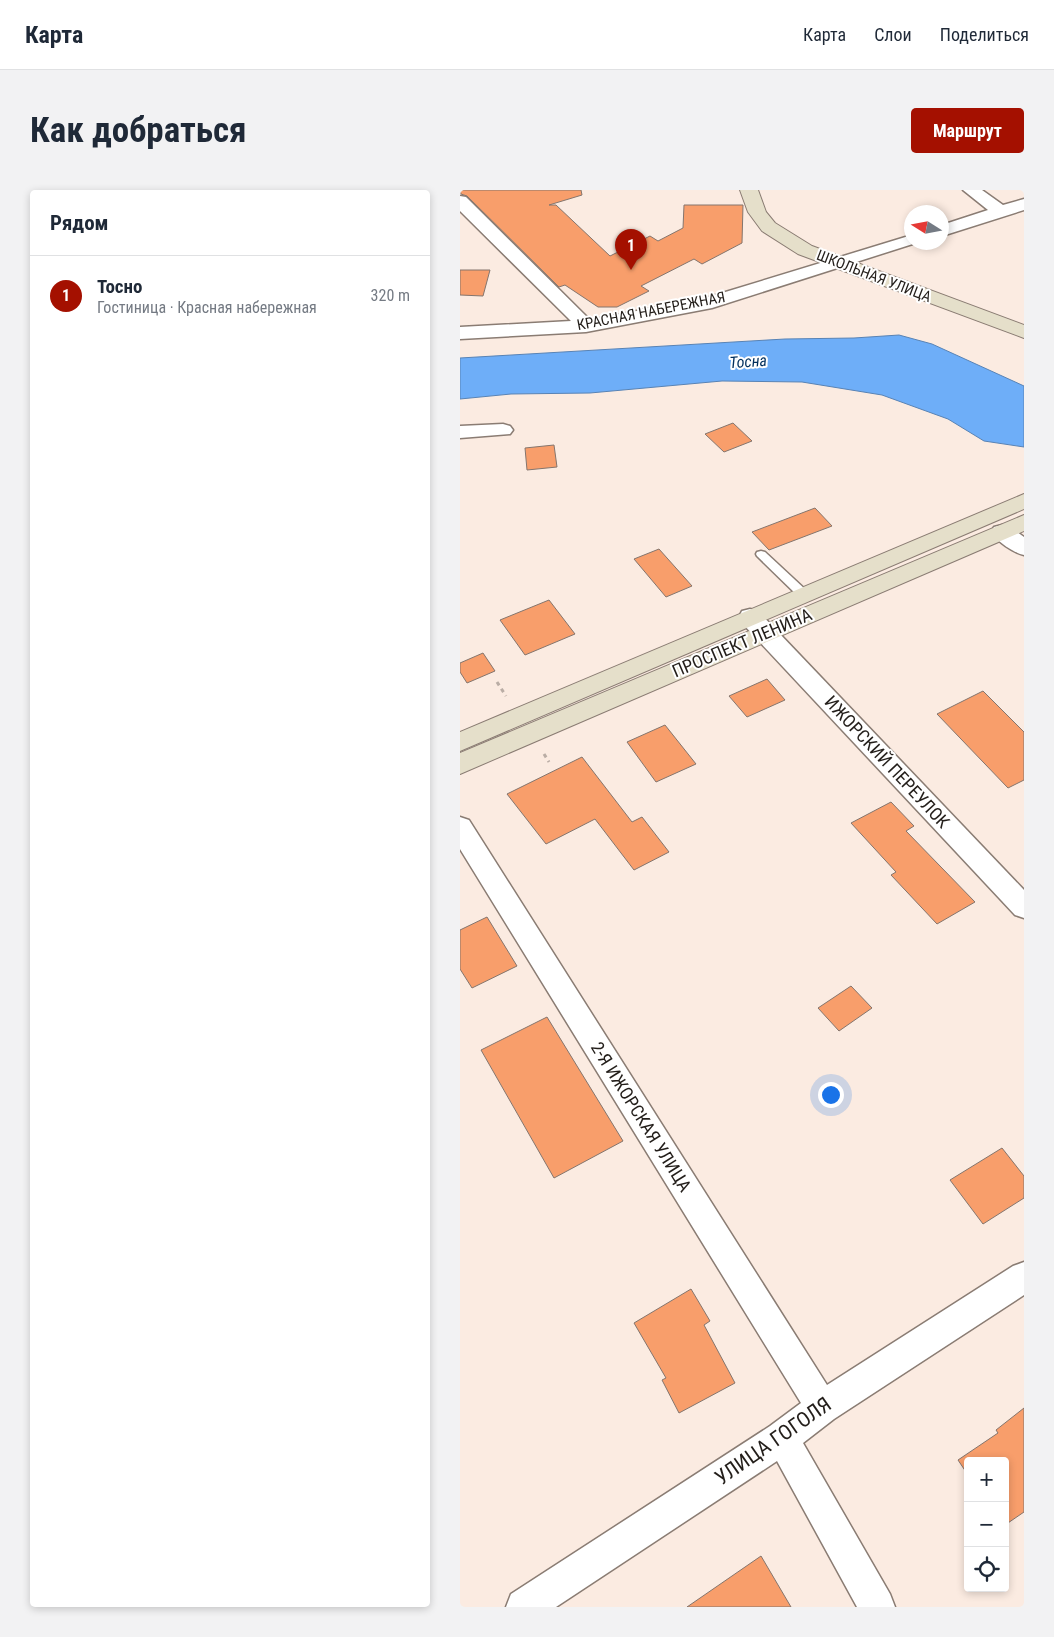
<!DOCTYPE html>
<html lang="ru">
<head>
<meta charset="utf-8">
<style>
  body { margin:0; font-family:"Roboto Condensed",sans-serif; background:#f2f2f3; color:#1f2937 }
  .controls { position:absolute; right:15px; bottom:15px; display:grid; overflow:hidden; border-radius:5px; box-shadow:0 2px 8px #0003 }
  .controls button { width:45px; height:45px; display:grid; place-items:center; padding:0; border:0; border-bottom:1px solid #e0e1e3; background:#fff; color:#1f2937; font:25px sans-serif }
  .compass { position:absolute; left:444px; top:15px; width:45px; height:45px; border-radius:50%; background:#fff; box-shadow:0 2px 8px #0003; rotate:281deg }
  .you { position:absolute; left:370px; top:904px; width:18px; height:18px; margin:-12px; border:4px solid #fff; border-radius:50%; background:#1a73e8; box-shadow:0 0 0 8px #1a73e833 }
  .badge { display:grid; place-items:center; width:32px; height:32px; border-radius:50%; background:#a41000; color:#fff; font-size:16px; font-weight:700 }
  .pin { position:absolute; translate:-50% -41px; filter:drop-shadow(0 1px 2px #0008) }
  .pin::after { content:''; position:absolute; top:26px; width:18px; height:15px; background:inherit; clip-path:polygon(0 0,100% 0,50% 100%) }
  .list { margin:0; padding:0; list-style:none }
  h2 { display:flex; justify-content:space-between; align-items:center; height:65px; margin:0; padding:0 20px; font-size:21px }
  h2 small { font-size:16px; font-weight:400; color:#747a83 }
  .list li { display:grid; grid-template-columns:32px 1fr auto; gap:15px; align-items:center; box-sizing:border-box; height:80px; padding:0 20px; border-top:1px solid #e0e1e3 }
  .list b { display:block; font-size:19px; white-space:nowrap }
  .list p { margin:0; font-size:16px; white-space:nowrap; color:#747a83 }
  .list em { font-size:16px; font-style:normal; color:#747a83 }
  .icon { flex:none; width:28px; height:28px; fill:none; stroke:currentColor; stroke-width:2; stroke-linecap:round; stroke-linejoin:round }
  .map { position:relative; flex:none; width:564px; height:1417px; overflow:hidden; border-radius:5px }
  header { display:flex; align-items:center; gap:30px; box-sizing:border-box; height:70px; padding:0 25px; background:#fff; border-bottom:1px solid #e0e1e3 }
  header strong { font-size:24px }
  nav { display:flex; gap:28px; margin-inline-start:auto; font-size:18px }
  .intro { display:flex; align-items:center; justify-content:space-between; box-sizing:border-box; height:120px; padding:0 30px }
  h1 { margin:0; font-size:35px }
  .button { padding:12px 22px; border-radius:5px; background:#a41000; color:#fff; font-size:18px; font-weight:700 }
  main { display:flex; gap:30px; padding:0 30px }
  aside { flex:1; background:#fff; border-radius:5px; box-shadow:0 2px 8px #0003 }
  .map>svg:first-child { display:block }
  .water { fill:#6eaef8; stroke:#5883b5 }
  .building { fill:#f89e6b; stroke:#84756d }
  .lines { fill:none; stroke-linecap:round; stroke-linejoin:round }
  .lane-casing { stroke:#8a7c73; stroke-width:3 }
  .street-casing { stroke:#8a7c73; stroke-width:3 }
  .secondary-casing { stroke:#8a7c73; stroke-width:2 }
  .path { stroke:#baada5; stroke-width:3; stroke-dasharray:4 4; stroke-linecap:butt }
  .lane { fill:#fff; fill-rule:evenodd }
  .street { fill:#fff; fill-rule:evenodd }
  .secondary { fill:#e5dfca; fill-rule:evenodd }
  .labels { text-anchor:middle; stroke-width:4; stroke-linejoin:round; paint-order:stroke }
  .far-street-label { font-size:15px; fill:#231e1a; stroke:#fff }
  .far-water-label { font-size:16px; font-style:italic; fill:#012f5d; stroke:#fff }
  .street-label { font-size:18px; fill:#231e1a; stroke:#fff }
  .near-street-label { font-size:21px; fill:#231e1a; stroke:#fff }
</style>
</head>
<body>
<header>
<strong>Карта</strong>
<nav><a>Карта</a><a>Слои</a><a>Поделиться</a></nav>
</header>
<div class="intro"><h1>Как добраться</h1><a class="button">Маршрут</a></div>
<main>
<aside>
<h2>Рядом<small></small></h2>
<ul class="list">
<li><span class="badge">1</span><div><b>Тосно</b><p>Гостиница · Красная набережная</p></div><em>320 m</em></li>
</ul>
</aside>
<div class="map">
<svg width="564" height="1417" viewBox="0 0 564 1417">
  <rect width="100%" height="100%" fill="#fbebe1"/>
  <!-- water -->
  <path class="water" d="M439,145L472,154L564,196V257L524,251L488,229L422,205L342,192L262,191L130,203L51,204L0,209V168L325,149L394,148Z"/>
  <!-- building -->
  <g class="building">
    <path d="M0,0H121L122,5L89,15H96L150,66L190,46L198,51L223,38L224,15H283L282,53L242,74L234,69L181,96L189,101L157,117H138L105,95L99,97L7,6L1,4Z"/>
    <path d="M0,80H30L23,106L0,105Z"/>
    <path d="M273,233L292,251L264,262L245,244Z"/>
    <path d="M94,255L97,277L67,280L65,258Z"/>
    <path d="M355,318L372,336L309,360L292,342Z"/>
    <path d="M199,359L232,396L206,407L174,369Z"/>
    <path d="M89,410L115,444L65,465L40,430Z"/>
    <path d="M23,463L35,481L7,493L0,482V473Z"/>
    <path d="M307,489L325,510L287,527L269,506Z"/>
    <path d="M523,501L564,542V590L548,598L477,524Z"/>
    <path d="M205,535L236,574L196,592L167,552Z"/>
    <path d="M122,567L172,632L182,627L209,662L174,680L135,629L86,654L47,604Z"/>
    <path d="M431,612L454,636L446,641L515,712L477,734L431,685L436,682L391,633Z"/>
    <path d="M27,727L57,776L12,798L0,779V740Z"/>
    <path d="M391,796L412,818L379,841L358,818Z"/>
    <path d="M87,827L163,951L94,988L21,860Z"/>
    <path d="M542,958L564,986V1008L523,1034L490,990Z"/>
    <path d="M231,1099L250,1131L244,1135L275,1193L219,1223L202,1190L206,1188L174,1133Z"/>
    <path d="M564,1218V1322L545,1335V1271H508V1285L498,1270L538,1243L536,1240Z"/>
    <path d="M301,1366L331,1417H227Z"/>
  </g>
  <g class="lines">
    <!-- lane casing -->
    <g class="lane-casing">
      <path id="lane" d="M301,361L305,362L347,401L348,404L347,407H339L297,366L296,364L297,362Z"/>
    </g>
    <!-- street casing -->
    <g class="street-casing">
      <g id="street">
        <path d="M503,0H522L543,15L564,9V20L482,46V35L528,20Z"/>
        <path d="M0,6L6,7L130,130L249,107L452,45V52H459L252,118L126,142L0,149V137L111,131L0,21Z"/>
        <path d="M43,234L50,236L53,240L50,244L0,248V236Z"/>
        <path d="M542,335L550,337L564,347V365C552,362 538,352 531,342L534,337Z"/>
        <path d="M290,419L298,421L564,700V728L555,725L282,433L279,427L282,421Z"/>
        <path d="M0,627L9,630L367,1195L553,1076L564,1072V1105L374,1229L343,1253L430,1404L435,1417H397L317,1271L96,1417H46L51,1404L310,1236L341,1213L0,659Z"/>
      </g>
    </g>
    <!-- secondary casing -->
    <g class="secondary-casing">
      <g id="secondary">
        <path d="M280,0H298L306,22L315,33L352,56L564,135V148L338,64L302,41L288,22Z"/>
        <path d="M564,304V319L0,561V542Z"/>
        <path d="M564,325V341L0,584V563Z"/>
      </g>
    </g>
    <!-- path -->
    <g class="path">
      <path d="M37,492L46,506"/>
      <path d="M84,564L89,572"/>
    </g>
    <!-- lane -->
    <use href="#lane" class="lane"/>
    <!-- street -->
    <use href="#street" class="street"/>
    <!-- secondary -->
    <use href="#secondary" class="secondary"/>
  </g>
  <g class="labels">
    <!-- far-street labels -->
    <g class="far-street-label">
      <text transform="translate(414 86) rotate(21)" y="5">ШКОЛЬНАЯ УЛИЦА</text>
      <text transform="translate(191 121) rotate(-11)" y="5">КРАСНАЯ НАБЕРЕЖНАЯ</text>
    </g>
    <!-- far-water labels -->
    <g class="far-water-label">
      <text transform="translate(288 171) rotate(-4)" y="6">Тосна</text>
    </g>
    <!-- street labels -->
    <g class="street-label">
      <text transform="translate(282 453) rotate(-23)" y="6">ПРОСПЕКТ ЛЕНИНА</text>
      <text transform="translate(427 572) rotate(47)" y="6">ИЖОРСКИЙ ПЕРЕУЛОК</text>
      <text transform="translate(181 927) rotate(58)" y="6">2-Я ИЖОРСКАЯ УЛИЦА</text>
    </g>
    <!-- near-street labels -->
    <g class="near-street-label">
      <text transform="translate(313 1251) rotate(-35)" y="7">УЛИЦА ГОГОЛЯ</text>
    </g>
  </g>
</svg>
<div class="controls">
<button>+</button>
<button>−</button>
<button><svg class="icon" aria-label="locate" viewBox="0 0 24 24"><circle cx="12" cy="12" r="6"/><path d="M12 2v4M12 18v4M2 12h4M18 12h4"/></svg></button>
</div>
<svg class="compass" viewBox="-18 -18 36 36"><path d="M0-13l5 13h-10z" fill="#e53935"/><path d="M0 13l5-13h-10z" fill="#747a83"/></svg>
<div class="you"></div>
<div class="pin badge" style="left:171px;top:80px">1</div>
</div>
</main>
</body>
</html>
